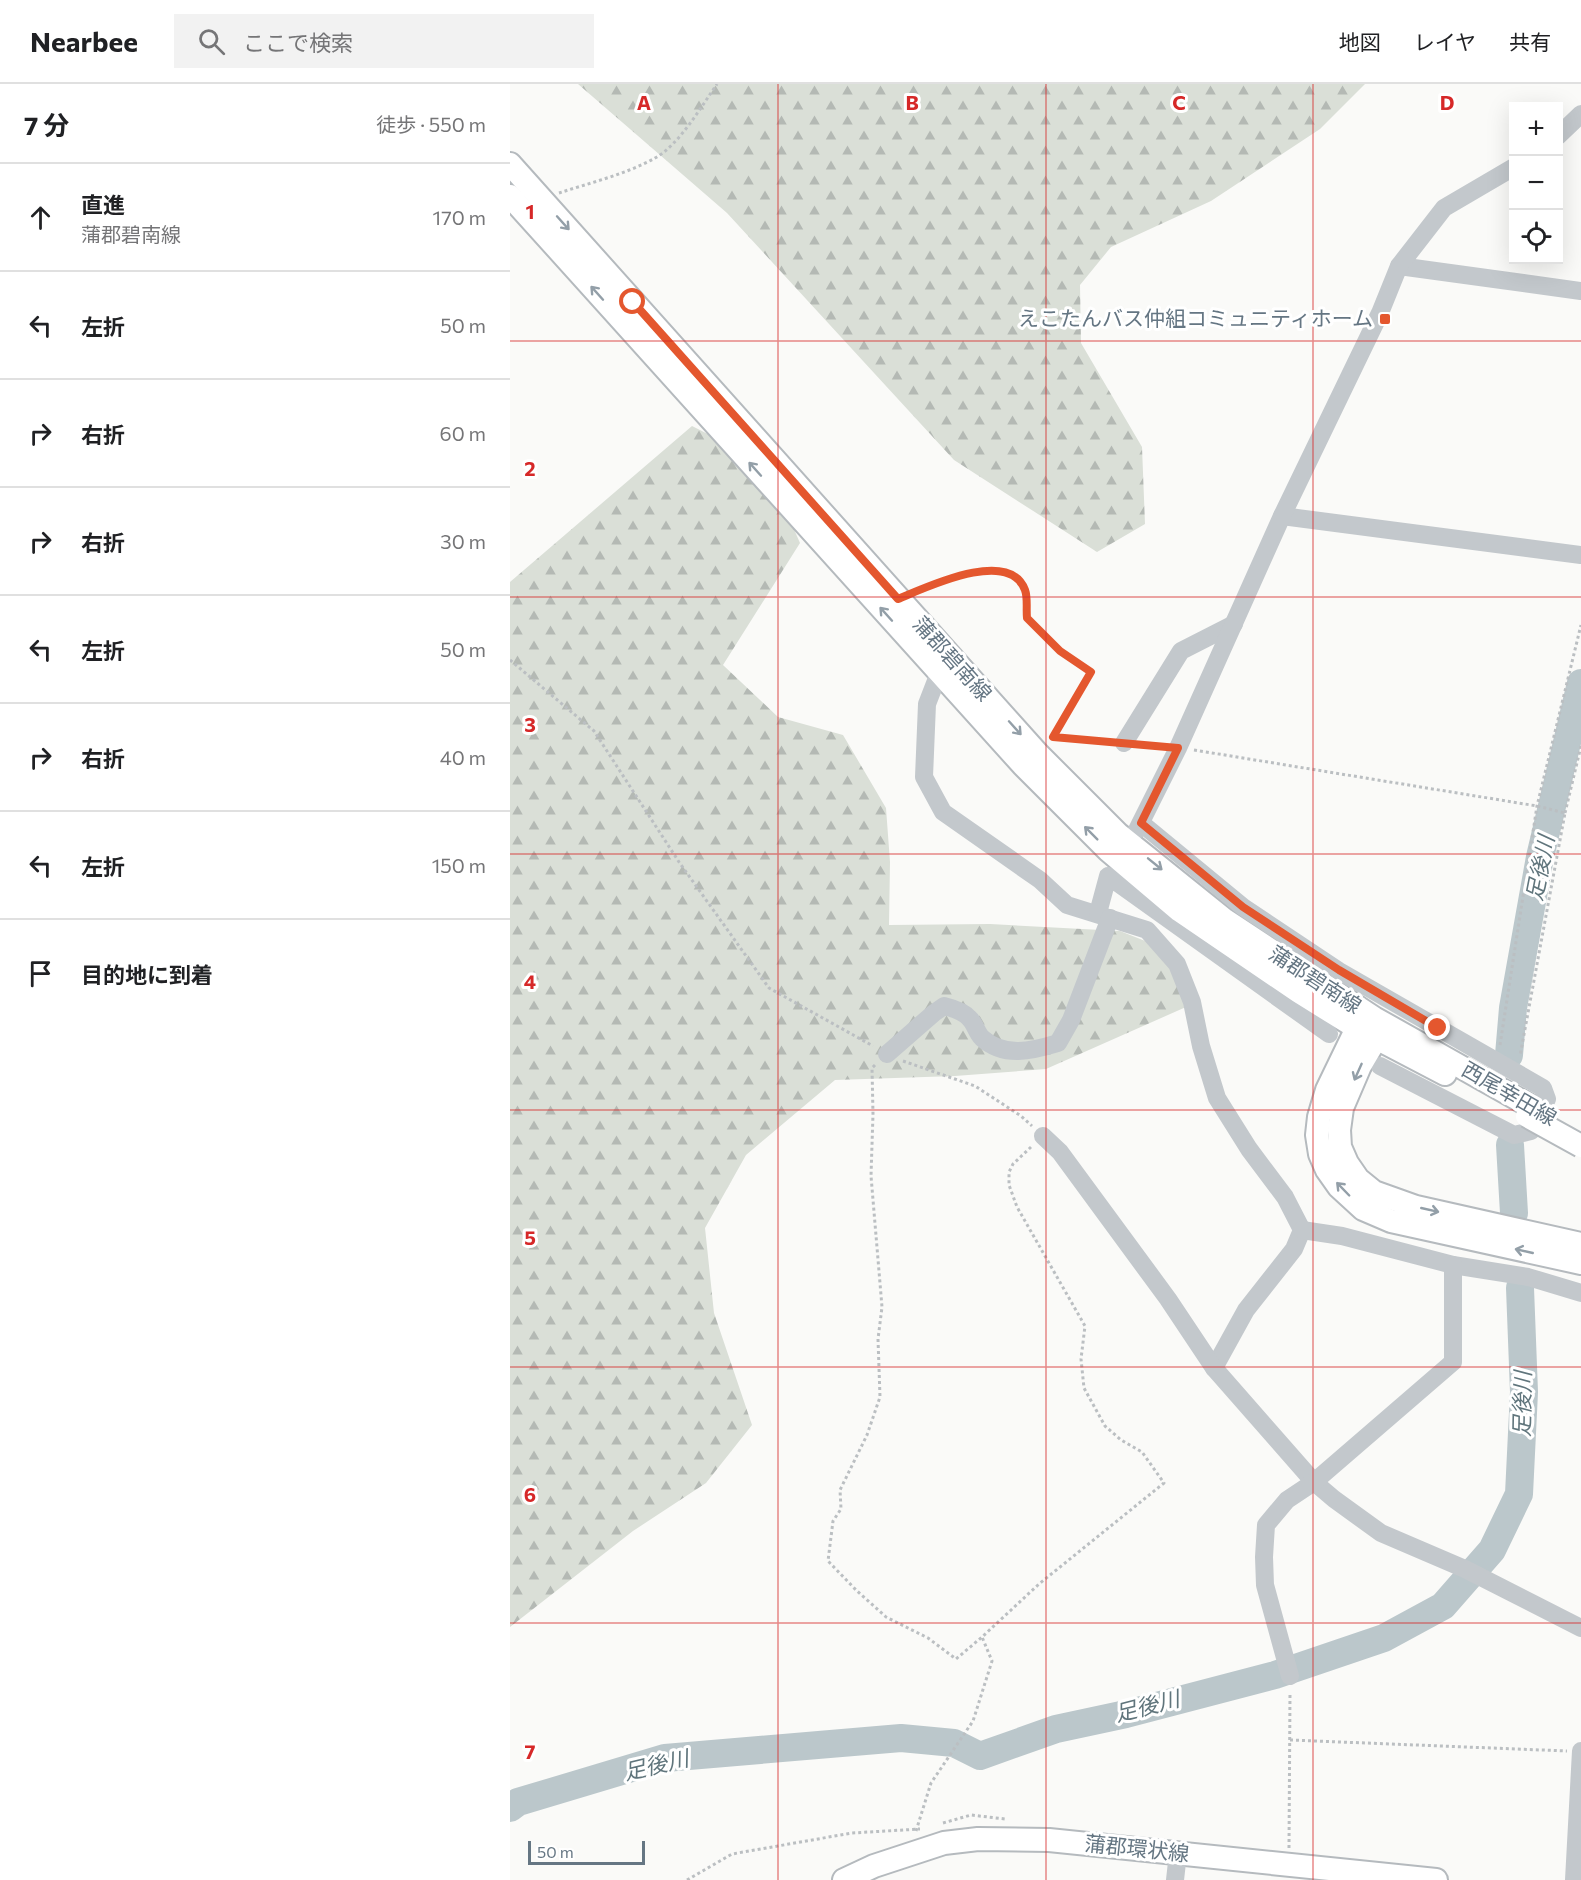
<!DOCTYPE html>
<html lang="ja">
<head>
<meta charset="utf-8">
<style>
  body { margin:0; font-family:Commissioner,"Noto Sans JP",sans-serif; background:#f2f2f2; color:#202124 }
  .controls { position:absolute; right:18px; top:18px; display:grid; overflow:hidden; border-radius:0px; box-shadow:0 6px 24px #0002 }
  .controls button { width:54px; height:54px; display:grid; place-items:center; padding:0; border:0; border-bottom:2px solid #e0e0e0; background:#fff; color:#202124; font:30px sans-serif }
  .scale { position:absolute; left:18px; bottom:15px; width:117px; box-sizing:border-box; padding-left:6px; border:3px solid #657683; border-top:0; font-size:16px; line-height:21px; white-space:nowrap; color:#657683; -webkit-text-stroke:4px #fff; paint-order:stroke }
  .stop { position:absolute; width:18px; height:18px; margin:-14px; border:4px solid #e4572e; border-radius:50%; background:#fff }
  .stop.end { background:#e4572e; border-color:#fff; box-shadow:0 2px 6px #0008 }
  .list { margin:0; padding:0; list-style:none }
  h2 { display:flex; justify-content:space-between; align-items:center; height:78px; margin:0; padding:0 24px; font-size:26px }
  h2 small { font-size:20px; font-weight:400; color:#757577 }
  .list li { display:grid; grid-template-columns:39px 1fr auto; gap:18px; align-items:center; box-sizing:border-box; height:108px; padding:0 24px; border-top:2px solid #e0e0e0 }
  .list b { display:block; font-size:22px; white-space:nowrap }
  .list p { margin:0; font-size:20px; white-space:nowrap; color:#757577 }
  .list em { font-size:20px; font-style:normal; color:#757577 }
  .icon { flex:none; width:33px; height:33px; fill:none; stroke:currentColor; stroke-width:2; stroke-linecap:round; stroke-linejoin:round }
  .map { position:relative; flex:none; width:1071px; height:1796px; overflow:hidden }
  header { display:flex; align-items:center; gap:36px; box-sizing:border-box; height:84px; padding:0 30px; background:#fff; border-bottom:2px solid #e0e0e0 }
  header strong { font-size:28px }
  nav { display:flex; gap:33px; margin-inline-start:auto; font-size:21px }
  .search { width:420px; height:54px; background:#f2f2f2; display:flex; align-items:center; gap:15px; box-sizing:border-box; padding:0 21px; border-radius:0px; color:#757577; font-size:22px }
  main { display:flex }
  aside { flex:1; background:#fff }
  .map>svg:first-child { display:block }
  .forest { fill:url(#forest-firs) }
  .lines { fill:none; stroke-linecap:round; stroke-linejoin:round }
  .river { stroke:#bbc7cb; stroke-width:28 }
  .major-casing { stroke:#b5babe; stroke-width:26 }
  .path { stroke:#bbbfc2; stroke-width:3; stroke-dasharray:3 3; stroke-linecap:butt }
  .minor { stroke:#c3c8cc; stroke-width:18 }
  .major { stroke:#fff; stroke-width:22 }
  .major-bridge-casing { stroke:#b5babe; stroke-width:26; stroke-linecap:butt }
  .major-bridge { stroke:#fff; stroke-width:22 }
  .oneway { stroke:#939fa8 }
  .route { stroke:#e4572e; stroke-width:8 }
  .grid { fill:none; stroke:#d62828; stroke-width:1.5; stroke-opacity:0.55 }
  .poi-dot { fill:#e4572e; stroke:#fff; stroke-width:2 }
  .labels { text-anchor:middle; stroke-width:6; stroke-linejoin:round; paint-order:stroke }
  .poi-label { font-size:21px; fill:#657683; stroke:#fff; text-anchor:end }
  .street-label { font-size:21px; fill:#657683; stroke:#fff }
  .water-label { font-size:22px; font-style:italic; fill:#60757c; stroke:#fff }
  .grid-label { font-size:20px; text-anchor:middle; font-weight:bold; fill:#d62828; stroke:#fff; stroke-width:6; stroke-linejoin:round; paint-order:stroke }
</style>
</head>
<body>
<header>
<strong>Nearbee</strong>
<div class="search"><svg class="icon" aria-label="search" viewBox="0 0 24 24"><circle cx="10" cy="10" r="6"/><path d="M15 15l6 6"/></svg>ここで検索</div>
<nav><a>地図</a><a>レイヤ</a><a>共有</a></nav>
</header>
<main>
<aside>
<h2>7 分<small>徒歩 · 550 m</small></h2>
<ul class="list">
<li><svg class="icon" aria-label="ahead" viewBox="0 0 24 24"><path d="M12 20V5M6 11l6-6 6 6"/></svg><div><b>直進</b><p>蒲郡碧南線</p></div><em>170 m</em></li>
<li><svg class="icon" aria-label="left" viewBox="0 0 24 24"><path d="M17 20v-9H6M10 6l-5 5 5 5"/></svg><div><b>左折</b></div><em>50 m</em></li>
<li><svg class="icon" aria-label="right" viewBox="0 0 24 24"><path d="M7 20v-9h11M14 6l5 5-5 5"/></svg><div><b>右折</b></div><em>60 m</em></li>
<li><svg class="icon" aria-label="right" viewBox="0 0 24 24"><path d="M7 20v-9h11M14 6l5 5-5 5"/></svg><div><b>右折</b></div><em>30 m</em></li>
<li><svg class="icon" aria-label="left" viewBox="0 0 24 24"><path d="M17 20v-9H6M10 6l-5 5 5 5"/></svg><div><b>左折</b></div><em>50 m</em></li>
<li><svg class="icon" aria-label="right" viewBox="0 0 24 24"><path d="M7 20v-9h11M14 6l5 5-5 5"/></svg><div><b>右折</b></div><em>40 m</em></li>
<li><svg class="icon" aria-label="left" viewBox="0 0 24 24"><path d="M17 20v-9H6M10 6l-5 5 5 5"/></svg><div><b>左折</b></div><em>150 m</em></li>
<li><svg class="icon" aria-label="arrive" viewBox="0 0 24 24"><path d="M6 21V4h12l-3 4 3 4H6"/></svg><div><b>目的地に到着</b></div></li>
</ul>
</aside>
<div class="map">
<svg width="1071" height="1796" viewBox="0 0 1071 1796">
  <defs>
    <pattern id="forest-firs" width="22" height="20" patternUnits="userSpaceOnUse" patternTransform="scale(1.5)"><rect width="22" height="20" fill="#dadfd7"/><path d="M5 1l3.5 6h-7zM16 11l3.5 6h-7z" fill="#b4b9b4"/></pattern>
  </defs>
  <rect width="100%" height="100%" fill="#fafaf8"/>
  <!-- forest -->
  <g class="forest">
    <path d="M68,0H855L810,45L701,117L601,163L570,201L571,259L632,363L635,440L587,468L444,376L217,129Z"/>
    <path d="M182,342L255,379L290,459L213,581L268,633L333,651L376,724L380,778L379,841L480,840L610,847L658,866L676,923L536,985L445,992L325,996L236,1071L195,1144L204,1229L242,1341L196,1399L123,1447L0,1543V498Z"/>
  </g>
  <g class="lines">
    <!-- river -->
    <g class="river">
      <path d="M999,971L1003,924L1030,773L1071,599"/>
      <path d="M1000,1061L1004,1129"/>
      <path d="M0,1724L8,1718L155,1674L391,1654L444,1659L470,1672L546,1645L616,1630L765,1591L874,1554L933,1522L982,1466L1009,1410L1014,1308L1010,1204"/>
    </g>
    <!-- major casing -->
    <g class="major-casing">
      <g id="major">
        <path d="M0,80L528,670L608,750L715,836L864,934L1022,1023"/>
        <path d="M0,112L513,681L598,766L670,827L789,908L847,944L935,990"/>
        <path d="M858,938L847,944L817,1006L809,1033L807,1051L810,1070L817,1086L829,1103L853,1125L881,1137L1071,1179"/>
        <path d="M865,941L866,955L850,982L832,1024L829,1046L830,1063L837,1079L848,1095L864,1108L906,1123L1071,1160"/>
        <path d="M334,1796L364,1782L434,1759L468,1755L539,1756L926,1796"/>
      </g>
    </g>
    <!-- path -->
    <g class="path">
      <path d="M49,109C79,99 117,90 145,74C169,61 191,23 207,0"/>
      <path d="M406,508C432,497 499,467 515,505C518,514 516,525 517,534L550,567L581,588L543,653L597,658"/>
      <path d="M0,576L84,647L169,778L259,904L363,962"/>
      <path d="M631,661L651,662"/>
      <path d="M684,666L1027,722L1055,729L1010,972"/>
      <path d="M1055,729L1071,662"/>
      <path d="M990,961L1027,722L1071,541"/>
      <path d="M393,977L465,1002L511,1032L522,1042"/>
      <path d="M365,981L362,984L363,1030L361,1092L372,1223L368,1255L370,1313L357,1351L330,1406L331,1425L323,1437L318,1477L347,1507L376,1533L418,1554L446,1575L472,1553L529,1500L654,1399L632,1368L611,1356L595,1342L574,1304L571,1275L575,1242L507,1123L499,1101V1088L503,1080L521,1063"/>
      <path d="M780,1656L1057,1667"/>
      <path d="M433,1739L461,1731L495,1735"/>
      <path d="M406,1747L421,1699L463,1637L482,1577L472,1553"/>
      <path d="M779,1764L780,1609"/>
      <path d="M177,1796L222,1770L342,1749L410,1745"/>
    </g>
    <!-- minor -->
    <g class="minor">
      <path d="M1048,52L1071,30"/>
      <path d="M889,182L1071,207"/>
      <path d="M772,432L1071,471"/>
      <path d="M429,589L417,620L414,693L433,728L530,796L557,821L637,846L667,880L682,918L691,962L707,1014L739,1065L775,1113L792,1146L784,1165L736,1226L704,1284"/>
      <path d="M614,659L671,567L724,540"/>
      <path d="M631,739L733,823L829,887L1033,1004L1037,1015L1021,1047L1004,1051L870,982"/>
      <path d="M627,746L668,664L772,432L870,229L889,182L934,124L1004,83"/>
      <path d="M588,829L598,792L819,950"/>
      <path d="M377,970L424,929L434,922C442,924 453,927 459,934C465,939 466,948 472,954C494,974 522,967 548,959L561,936L600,834"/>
      <path d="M533,1052L550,1068L658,1215L704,1284L804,1398L824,1415L871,1449L955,1485L1071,1544"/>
      <path d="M792,1146L832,1152L943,1181L1018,1193L1071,1209"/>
      <path d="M780,1592L755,1501L754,1473L756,1441L777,1416L804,1398L943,1278V1181"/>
      <path d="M665,1796L668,1769"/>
      <path d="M1064,1796L1071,1667"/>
    </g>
    <!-- major -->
    <use href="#major" class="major"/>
    <!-- major-bridge casing -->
    <g class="major-bridge-casing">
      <path id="major-bridge" d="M1017,1032L1071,1062"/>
    </g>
    <!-- major-bridge -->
    <use href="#major-bridge" class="major-bridge"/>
  </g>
  <!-- one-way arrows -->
  <defs><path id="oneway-shaft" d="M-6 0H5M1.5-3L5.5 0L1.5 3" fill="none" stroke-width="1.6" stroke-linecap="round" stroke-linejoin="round" transform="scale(1.5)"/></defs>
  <g class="oneway">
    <use href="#oneway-shaft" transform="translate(53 139) rotate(48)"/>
    <use href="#oneway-shaft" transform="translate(87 209) rotate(-132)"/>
    <use href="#oneway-shaft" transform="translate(245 385) rotate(-132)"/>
    <use href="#oneway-shaft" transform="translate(376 530) rotate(-132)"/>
    <use href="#oneway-shaft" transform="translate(505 644) rotate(48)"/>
    <use href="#oneway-shaft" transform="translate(581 749) rotate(-135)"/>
    <use href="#oneway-shaft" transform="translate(645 780) rotate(39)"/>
    <use href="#oneway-shaft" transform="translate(848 988) rotate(114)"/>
    <use href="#oneway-shaft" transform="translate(833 1105) rotate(-134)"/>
    <use href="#oneway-shaft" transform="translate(920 1126) rotate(13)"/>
    <use href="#oneway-shaft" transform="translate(1014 1167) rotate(-167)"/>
  </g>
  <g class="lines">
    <!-- route -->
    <path class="route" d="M123,218L388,515C415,504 499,463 515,506C518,514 516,525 517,534L550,567L581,588L543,653L668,664L631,739L733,823L829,886L928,944"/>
  </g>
  <!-- grid -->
  <path class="grid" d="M268,0V1796M536,0V1796M803,0V1796M0,257H1071M0,513H1071M0,770H1071M0,1026H1071M0,1283H1071M0,1539H1071"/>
  <!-- markers -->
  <rect class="poi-dot" x="869" y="229" width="12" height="12" rx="3"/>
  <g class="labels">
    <!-- poi labels -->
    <g class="poi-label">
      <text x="863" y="242">えこたんバス仲組コミュニティホーム</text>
    </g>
    <!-- street labels -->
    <g class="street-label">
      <text transform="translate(442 575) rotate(48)" y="7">蒲郡碧南線</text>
      <text transform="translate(805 896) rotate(33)" y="7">蒲郡碧南線</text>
      <text transform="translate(999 1010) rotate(30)" y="7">西尾幸田線</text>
      <text transform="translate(627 1765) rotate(6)" y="7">蒲郡環状線</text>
    </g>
    <!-- water labels -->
    <g class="water-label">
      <text transform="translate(1030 784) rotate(-79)" y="8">足後川</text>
      <text transform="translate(1012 1320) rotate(-89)" y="8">足後川</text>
      <text transform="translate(637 1622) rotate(-14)" y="8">足後川</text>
      <text transform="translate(146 1681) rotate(-13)" y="8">足後川</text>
    </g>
  </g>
  <g class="grid-label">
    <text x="134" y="26">A</text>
    <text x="402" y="26">B</text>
    <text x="669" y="26">C</text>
    <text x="937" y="26">D</text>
    <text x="20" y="135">1</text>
    <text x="20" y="392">2</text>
    <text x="20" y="648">3</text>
    <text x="20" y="905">4</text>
    <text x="20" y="1161">5</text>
    <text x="20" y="1418">6</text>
    <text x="20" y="1675">7</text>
  </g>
</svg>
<div class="controls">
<button>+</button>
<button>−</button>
<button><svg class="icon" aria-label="locate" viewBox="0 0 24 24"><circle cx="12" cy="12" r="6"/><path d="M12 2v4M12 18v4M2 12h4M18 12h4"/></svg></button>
</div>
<div class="scale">50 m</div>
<div class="stop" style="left:123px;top:218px"></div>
<div class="stop end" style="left:928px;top:944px"></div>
</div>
</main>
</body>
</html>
